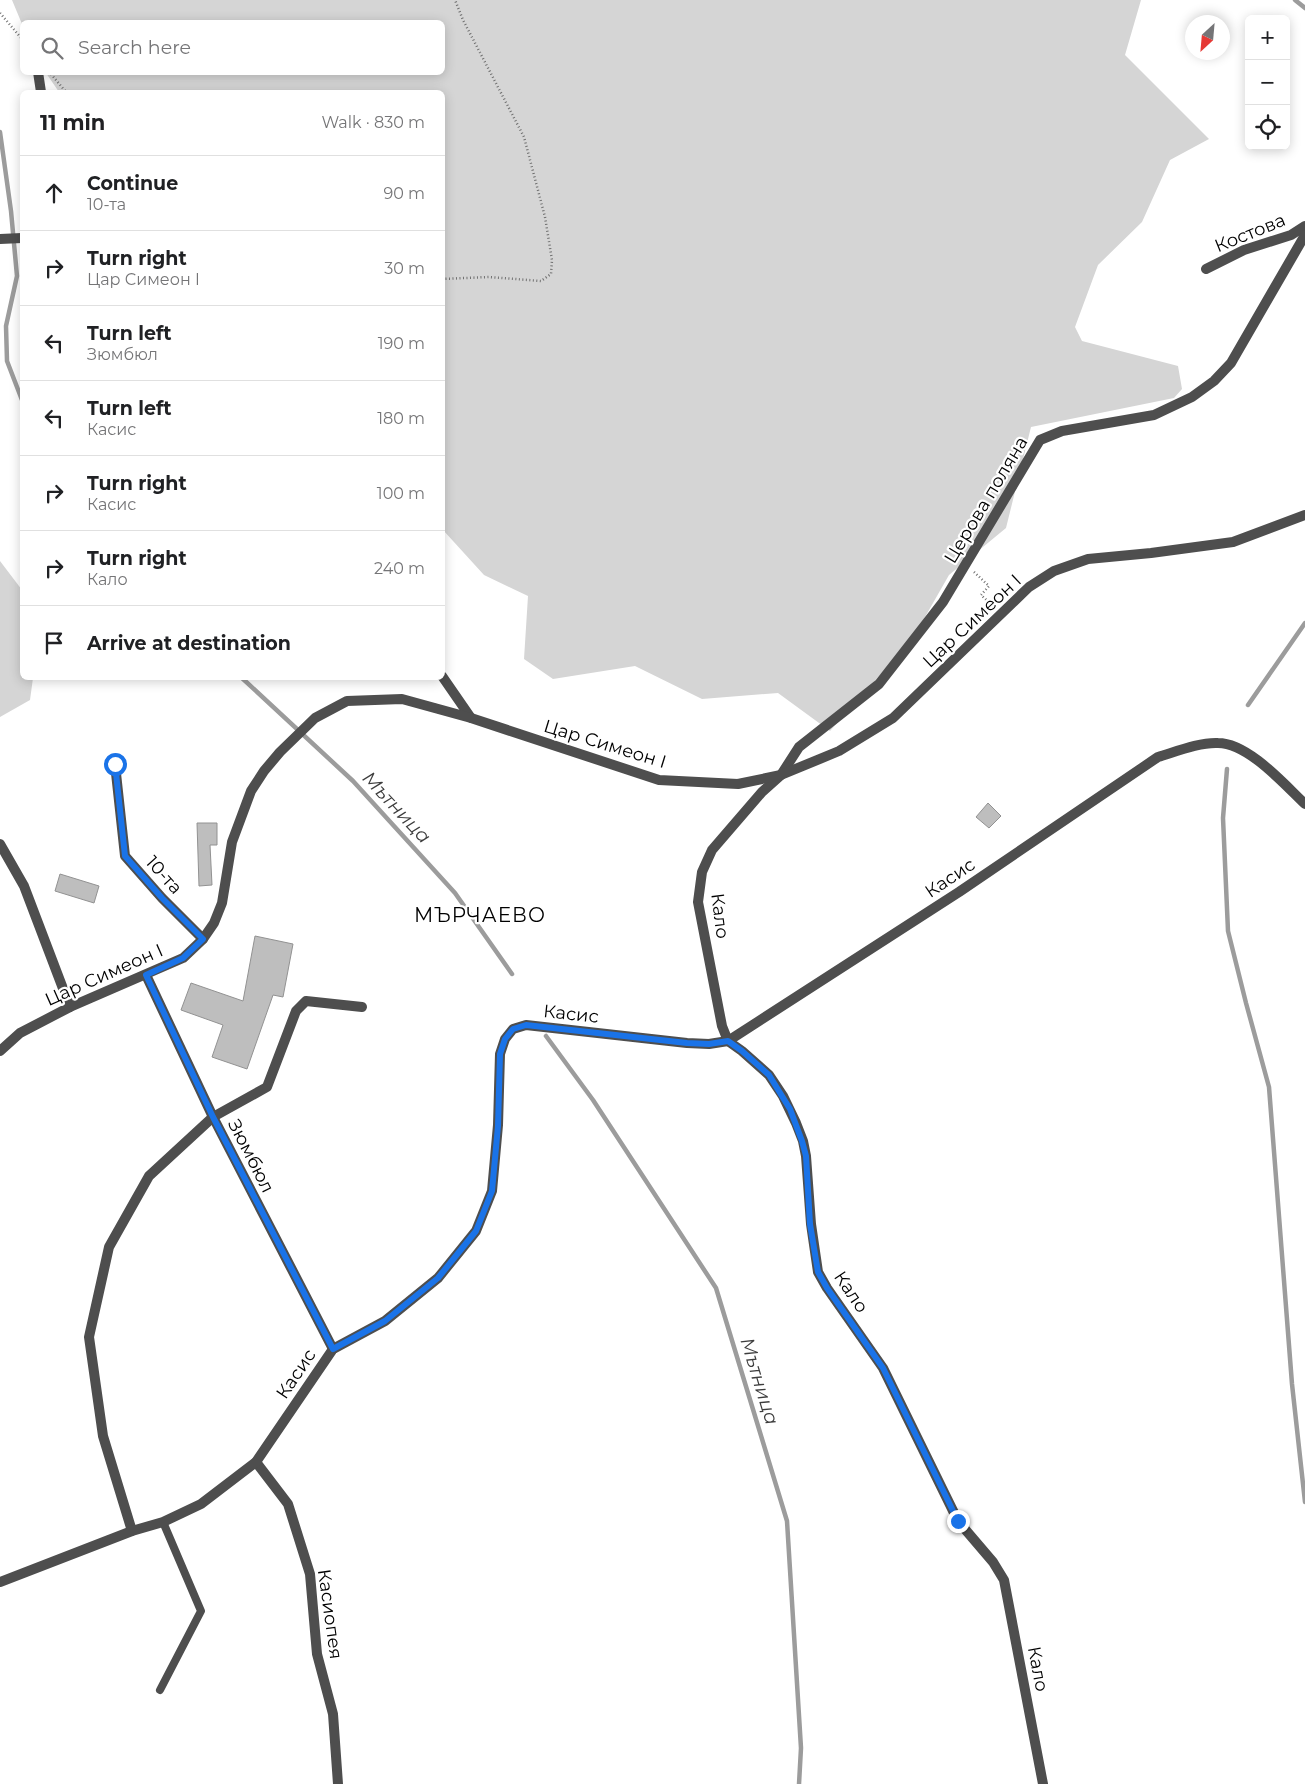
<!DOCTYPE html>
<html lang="en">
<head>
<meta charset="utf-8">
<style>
  body { margin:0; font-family:Montserrat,sans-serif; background:#f6f6f6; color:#202124 }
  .controls { position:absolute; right:15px; top:15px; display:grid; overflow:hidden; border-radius:8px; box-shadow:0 2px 12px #0003 }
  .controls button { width:45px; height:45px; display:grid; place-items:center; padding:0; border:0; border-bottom:1px solid #e0e0e0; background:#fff; color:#202124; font:25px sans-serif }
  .compass { position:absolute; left:1185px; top:15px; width:45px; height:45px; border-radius:50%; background:#fff; box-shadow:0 2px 12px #0003; rotate:206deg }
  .stop { position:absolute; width:15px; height:15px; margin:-11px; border:4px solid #1a73e8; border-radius:50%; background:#fff }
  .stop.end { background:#1a73e8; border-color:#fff; box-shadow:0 1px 5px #0008 }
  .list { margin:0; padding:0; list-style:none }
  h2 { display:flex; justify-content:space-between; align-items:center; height:65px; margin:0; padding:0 20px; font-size:21px }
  h2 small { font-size:16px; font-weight:400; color:#757577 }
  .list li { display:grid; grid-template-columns:32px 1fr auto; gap:15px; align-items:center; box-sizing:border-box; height:75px; padding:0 20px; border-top:1px solid #e0e0e0 }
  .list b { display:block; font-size:19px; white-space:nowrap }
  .list p { margin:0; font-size:16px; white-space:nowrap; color:#757577 }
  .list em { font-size:16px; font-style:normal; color:#757577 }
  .icon { flex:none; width:28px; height:28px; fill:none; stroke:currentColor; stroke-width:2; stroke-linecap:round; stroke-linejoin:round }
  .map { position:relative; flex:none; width:1305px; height:1784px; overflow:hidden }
  .search { position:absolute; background:#fff; box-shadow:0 2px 12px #0003; left:20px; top:20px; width:425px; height:55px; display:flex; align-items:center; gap:12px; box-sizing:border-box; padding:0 18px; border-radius:8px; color:#757577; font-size:19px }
  .panel { position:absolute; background:#fff; box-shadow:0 2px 12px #0003; left:20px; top:90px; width:425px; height:590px; border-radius:8px }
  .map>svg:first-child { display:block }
  .green { fill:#d5d5d5 }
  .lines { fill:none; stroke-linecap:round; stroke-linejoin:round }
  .stream { stroke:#9c9c9c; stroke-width:4.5 }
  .building { fill:#bebebe; stroke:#929292 }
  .path { stroke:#707070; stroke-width:2.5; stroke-dasharray:1 2.5; stroke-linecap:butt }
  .service { stroke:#4e4e4e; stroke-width:8 }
  .minor { stroke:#4e4e4e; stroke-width:10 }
  .tertiary { stroke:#4e4e4e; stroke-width:10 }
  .route { stroke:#1a73e8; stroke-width:6 }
  .labels { text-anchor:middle; stroke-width:4.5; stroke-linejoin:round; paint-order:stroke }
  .street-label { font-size:18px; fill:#000; stroke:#fff }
  .water-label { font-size:19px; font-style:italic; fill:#3d3d3d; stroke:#fff }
  .quarter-label { font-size:20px; letter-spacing:1px; fill:#000; stroke:#fff }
</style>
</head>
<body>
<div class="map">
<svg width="1305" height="1784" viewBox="0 0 1305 1784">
  <rect width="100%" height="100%" fill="#fff"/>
  <!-- green -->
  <g class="green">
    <path d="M12,0H1141L1125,55L1209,139L1170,160L1142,222L1098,265L1075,327L1082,341L1178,366L1182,389L1174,398L1031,427L1006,528L949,575L913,638L830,731L778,693L702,699L635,666L553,679L524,659L528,596L484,575L443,530L442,92H59L46,73L442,72V22H22V24Z"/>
    <path d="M0,561L22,590V678H33L30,700L0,717Z"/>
  </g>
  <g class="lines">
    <!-- stream -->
    <g class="stream">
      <path d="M1295,0L1305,8"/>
      <path d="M0,132L11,211L17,276L6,326L7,361L22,400"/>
      <path d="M242,678L353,781L455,893L512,974"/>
      <path d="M1248,705L1305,623"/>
      <path d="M1227,769L1223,818L1228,931L1246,1003L1269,1087L1292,1384L1305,1502"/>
      <path d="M546,1036L593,1100L716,1288L787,1521L801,1748L799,1784"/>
    </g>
  </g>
  <!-- building -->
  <g class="building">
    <path d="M988,803L1001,816L989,828L976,817Z"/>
    <path d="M197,823H217V845H210L212,885L199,886Z"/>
    <path d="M60,874L99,886L94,903L55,891Z"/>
    <path d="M255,936L293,944L283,997L273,995L247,1069L212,1057L223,1025L181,1010L191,983L243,1001Z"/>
  </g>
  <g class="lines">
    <!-- path -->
    <g class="path">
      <path d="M0,13L22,39"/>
      <path d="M51,74L66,92"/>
      <path d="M442,279L489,277L541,281L551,274L552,260L545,217L524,137L463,20L455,0"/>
      <path d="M974,572L989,586L981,595L993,606"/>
    </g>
    <!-- service -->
    <path class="service" d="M160,1690L201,1611L163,1522"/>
    <!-- minor -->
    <g class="minor">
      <path d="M38,72L41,92"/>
      <path d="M0,239L22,238"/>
      <path d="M1206,269L1244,250L1291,235L1305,226"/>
      <path d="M442,676L471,718"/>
      <path d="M115,764L125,856L162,898L203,939"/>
      <path d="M0,844L24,886L70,1007"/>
      <path d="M146,975L213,1117L333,1349"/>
      <path d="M256,1462L288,1504L310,1574L317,1654L333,1714L338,1784"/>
      <path d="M132,1531L103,1436L89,1337L109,1247L149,1176L213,1117L267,1087L296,1011L306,1001L362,1007"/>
      <path d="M0,1582L132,1531L163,1522L201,1504L256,1462L333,1349L385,1321L438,1278L476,1231L492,1191L498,1125L500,1054L505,1039L513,1029L526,1025L687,1043L709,1044L728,1041L959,892L1158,757C1175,752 1200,742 1218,743C1248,743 1284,784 1305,804"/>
      <path d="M1043,1784L1004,1580L993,1562L958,1521L883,1368L827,1288L818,1272L811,1224L806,1156L803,1141L796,1123L783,1096L769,1075L742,1051L728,1041L722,1026L698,902L702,872L712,850L762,792L781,775L799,747L879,684L943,602L1040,440L1062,431L1154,415L1192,397L1214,381L1231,363L1305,235"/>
    </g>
    <!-- tertiary -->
    <path class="tertiary" d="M0,1051L20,1033L70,1007L183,958L203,939L214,923L222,903L232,842L251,791L264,771L280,752L315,718L347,701L402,699L471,718L659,780L738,784L781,775L839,751L893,718L1029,587L1054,571L1088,559L1151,553L1233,542L1305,515"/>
  </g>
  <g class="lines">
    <!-- route -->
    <path class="route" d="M115,764L125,856L162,898L203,939L183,958L146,975L213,1117L333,1349L385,1321L438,1278L476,1231L492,1191L498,1126L500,1054L505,1039L513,1029L526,1025L687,1043L709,1044L728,1041L742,1051L769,1075L790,1109L802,1141L806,1156L810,1224L818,1272L827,1288L883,1368L958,1521"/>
  </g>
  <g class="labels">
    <!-- street labels -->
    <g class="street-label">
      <text transform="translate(1250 233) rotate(-22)" y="6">Костова</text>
      <text transform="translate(986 500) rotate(-59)" y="6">Церова поляна</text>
      <text transform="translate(972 621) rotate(-43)" y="6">Цар Симеон I</text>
      <text transform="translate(605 744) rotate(17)" y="6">Цар Симеон I</text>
      <text transform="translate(164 875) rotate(48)" y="6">10-та</text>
      <text transform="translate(950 878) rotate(-34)" y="6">Касис</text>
      <text transform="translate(720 916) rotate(83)" y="6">Кало</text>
      <text transform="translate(104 975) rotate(-24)" y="6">Цар Симеон I</text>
      <text transform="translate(571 1014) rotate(6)" y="6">Касис</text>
      <text transform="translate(251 1156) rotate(63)" y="6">Зюмбюл</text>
      <text transform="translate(851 1292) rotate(56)" y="6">Кало</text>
      <text transform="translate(296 1374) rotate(-56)" y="6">Касис</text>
      <text transform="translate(330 1614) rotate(82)" y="6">Касиопея</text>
      <text transform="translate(1038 1669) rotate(79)" y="6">Кало</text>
    </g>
    <!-- water labels -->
    <g class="water-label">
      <text transform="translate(397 807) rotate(47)" y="7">Мътница</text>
      <text transform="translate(760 1381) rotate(73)" y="7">Мътница</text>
    </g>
    <!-- quarter labels -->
    <g class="quarter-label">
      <text x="480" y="922">МЪРЧАЕВО</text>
    </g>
  </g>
</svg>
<div class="controls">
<button>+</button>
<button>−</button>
<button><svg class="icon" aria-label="locate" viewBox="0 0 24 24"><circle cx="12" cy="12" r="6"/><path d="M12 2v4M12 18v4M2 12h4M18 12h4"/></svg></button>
</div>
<svg class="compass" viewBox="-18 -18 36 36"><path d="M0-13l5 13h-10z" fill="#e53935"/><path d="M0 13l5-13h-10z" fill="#757577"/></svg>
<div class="stop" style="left:115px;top:764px"></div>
<div class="stop end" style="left:958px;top:1521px"></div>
<div class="search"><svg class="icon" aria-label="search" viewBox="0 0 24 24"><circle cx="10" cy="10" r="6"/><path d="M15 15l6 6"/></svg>Search here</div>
<section class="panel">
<h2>11 min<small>Walk · 830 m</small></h2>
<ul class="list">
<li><svg class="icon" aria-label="ahead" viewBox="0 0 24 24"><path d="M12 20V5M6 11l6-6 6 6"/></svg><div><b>Continue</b><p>10-та</p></div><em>90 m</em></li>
<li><svg class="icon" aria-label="right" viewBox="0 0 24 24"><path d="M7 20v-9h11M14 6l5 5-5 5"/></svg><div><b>Turn right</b><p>Цар Симеон I</p></div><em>30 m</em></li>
<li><svg class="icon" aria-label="left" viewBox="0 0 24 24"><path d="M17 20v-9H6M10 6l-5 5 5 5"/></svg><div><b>Turn left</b><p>Зюмбюл</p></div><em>190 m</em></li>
<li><svg class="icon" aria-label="left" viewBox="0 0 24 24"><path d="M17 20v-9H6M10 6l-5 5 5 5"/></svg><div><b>Turn left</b><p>Касис</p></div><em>180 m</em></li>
<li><svg class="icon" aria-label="right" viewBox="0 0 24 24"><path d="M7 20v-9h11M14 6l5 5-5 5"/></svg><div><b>Turn right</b><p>Касис</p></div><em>100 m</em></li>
<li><svg class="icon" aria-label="right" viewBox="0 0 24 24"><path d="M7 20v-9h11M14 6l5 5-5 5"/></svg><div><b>Turn right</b><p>Кало</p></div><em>240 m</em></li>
<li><svg class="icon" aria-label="arrive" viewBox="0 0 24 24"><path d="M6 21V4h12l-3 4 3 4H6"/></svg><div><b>Arrive at destination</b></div></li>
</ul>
</section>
</div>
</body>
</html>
